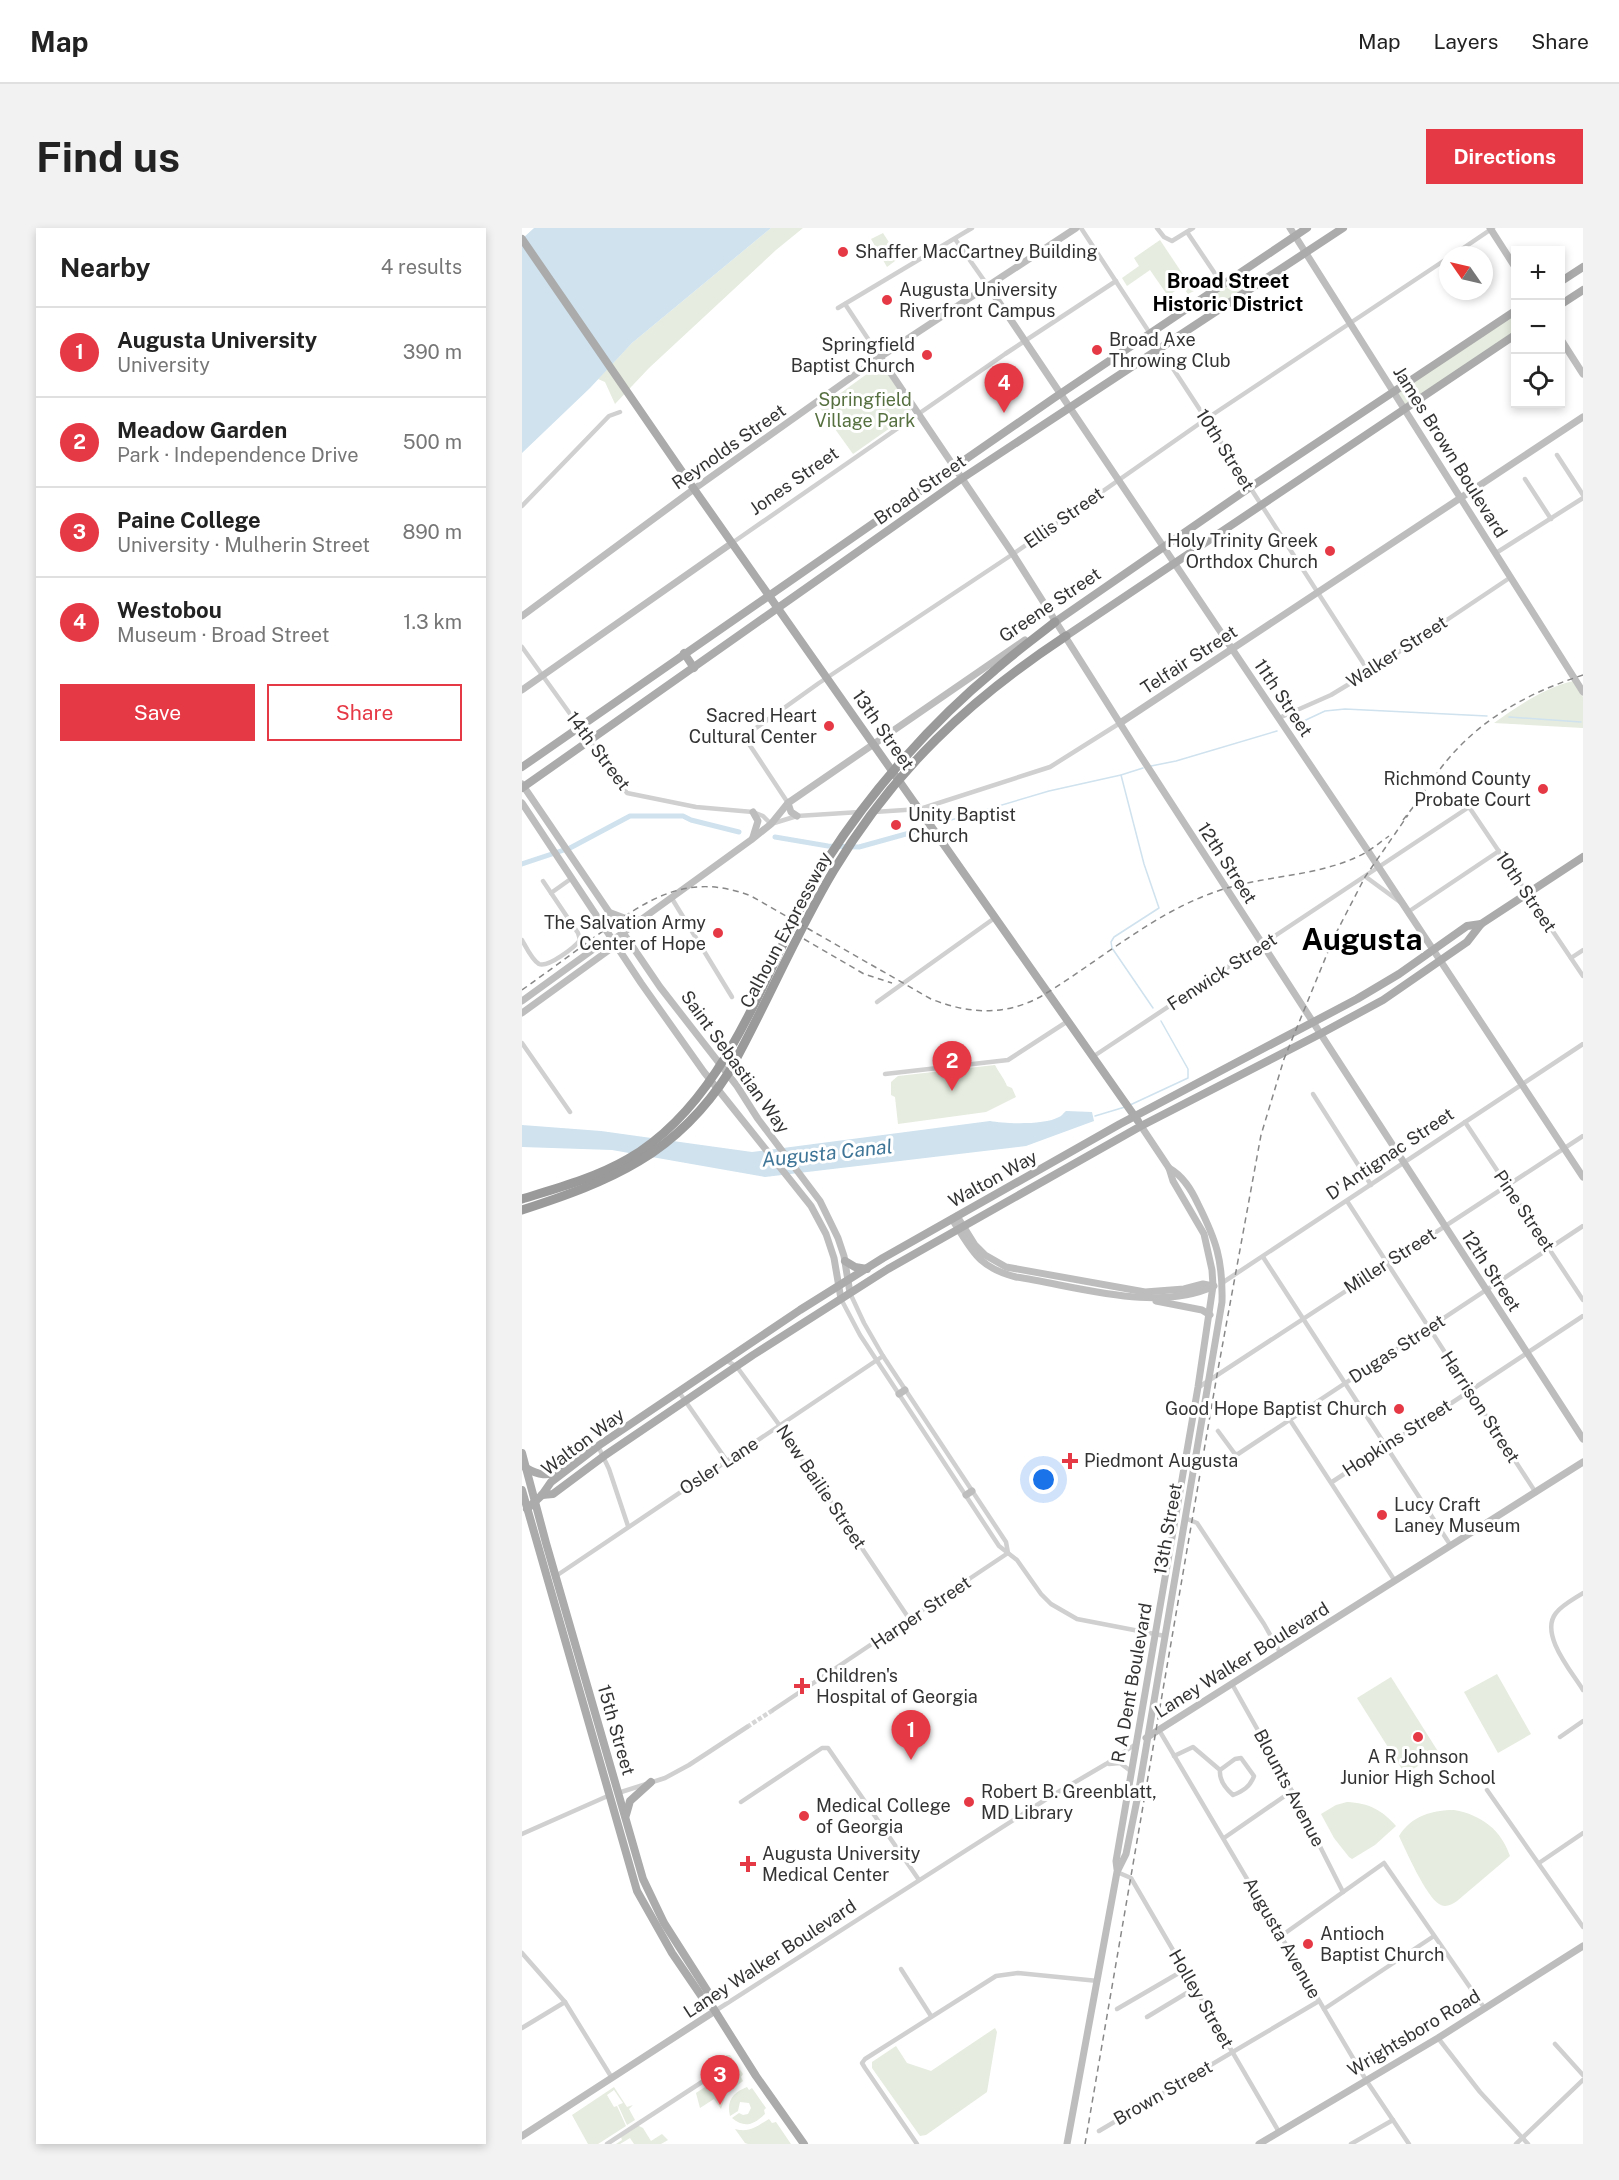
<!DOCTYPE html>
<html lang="en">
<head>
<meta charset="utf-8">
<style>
  body { margin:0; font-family:"Public Sans",sans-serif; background:#f2f2f2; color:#222 }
  .controls { position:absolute; right:18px; top:18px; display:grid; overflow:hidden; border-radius:0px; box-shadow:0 3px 9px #0003 }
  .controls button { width:54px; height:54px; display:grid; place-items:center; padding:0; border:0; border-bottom:2px solid #e0e0e0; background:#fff; color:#222; font:30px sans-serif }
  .compass { position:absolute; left:917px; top:18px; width:54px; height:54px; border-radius:50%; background:#fff; box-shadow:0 3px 9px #0003; rotate:304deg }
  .you { position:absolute; left:522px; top:1252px; width:21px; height:21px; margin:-15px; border:4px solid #fff; border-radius:50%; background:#1a73e8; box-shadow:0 0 0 9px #1a73e833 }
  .badge { display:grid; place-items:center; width:39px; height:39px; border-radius:50%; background:#e63946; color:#fff; font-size:20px; font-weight:700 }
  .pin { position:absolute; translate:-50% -50px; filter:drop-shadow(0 2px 3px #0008) }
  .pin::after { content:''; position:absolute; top:32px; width:21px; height:18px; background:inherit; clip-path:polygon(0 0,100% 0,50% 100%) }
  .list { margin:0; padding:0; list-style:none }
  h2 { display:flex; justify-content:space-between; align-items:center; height:78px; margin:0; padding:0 24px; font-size:26px }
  h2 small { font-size:20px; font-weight:400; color:#767676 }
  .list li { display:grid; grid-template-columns:39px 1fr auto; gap:18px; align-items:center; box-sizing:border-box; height:90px; padding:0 24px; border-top:2px solid #e0e0e0 }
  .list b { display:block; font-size:22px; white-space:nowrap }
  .list p { margin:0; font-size:20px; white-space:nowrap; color:#767676 }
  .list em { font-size:20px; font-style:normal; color:#767676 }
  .actions { display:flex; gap:12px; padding:18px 24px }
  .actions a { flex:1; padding:14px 0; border:2px solid #e63946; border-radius:0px; text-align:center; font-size:21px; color:#e63946 }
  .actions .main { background:#e63946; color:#fff }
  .icon { flex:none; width:33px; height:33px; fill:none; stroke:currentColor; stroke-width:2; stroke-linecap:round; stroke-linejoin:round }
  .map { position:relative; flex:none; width:1061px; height:1916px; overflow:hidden; border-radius:0px }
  header { display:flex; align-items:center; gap:36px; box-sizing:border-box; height:84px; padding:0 30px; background:#fff; border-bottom:2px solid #e0e0e0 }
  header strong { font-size:28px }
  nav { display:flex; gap:33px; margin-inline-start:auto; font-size:21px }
  .intro { display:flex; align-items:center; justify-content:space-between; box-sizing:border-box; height:144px; padding:0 36px }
  h1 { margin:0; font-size:42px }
  .button { padding:15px 27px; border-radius:0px; background:#e63946; color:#fff; font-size:21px; font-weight:700 }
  main { display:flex; gap:36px; padding:0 36px }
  aside { flex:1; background:#fff; border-radius:0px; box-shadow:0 3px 9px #0003 }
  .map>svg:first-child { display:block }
  .green { fill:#e6ecdf }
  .water { fill:#cfe2ee }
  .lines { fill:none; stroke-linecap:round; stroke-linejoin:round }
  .stream { stroke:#cfe2ee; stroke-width:1.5 }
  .canal { stroke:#cfe2ee; stroke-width:5 }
  .street-tunnel { stroke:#d6d6d6; stroke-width:4.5; stroke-dasharray:4.5 2; stroke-linecap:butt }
  .street { stroke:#d0d0d0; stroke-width:4.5 }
  .secondary { stroke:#bdbdbd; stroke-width:7 }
  .primary { stroke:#ababab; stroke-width:8 }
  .highway { stroke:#9a9a9a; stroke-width:9 }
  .rail { stroke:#888; stroke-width:1.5; stroke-dasharray:6 4.5; stroke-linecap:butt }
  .poi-dot { fill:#e63946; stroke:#fff; stroke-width:2 }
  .labels { text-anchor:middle; stroke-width:6; stroke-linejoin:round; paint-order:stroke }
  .poi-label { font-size:18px; fill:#333; stroke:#fff; text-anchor:start }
  .park-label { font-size:18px; fill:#56703f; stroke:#fff }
  .street-label { font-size:18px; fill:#333; stroke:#fff }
  .neighbourhood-label { font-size:20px; font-weight:bold; fill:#000; stroke:#fff }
  .water-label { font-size:20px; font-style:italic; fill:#3f7597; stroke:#fff }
  .town-label { font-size:30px; font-weight:bold; fill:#000; stroke:#fff }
</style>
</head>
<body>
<header>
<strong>Map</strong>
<nav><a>Map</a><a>Layers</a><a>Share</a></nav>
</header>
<div class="intro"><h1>Find us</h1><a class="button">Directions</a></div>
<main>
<aside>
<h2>Nearby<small>4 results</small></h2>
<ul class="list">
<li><span class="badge">1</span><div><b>Augusta University</b><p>University</p></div><em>390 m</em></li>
<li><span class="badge">2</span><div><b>Meadow Garden</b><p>Park · Independence Drive</p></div><em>500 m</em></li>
<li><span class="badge">3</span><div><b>Paine College</b><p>University · Mulherin Street</p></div><em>890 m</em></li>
<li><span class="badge">4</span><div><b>Westobou</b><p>Museum · Broad Street</p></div><em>1.3 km</em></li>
</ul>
<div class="actions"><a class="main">Save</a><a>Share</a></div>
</aside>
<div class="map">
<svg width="1061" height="1916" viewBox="0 0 1061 1916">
  <rect width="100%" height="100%" fill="#fff"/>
  <!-- green -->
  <g class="green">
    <path d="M249,0H281L254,22L127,140L93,176L83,154L76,151L110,115Z"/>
    <path d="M361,5L377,30L365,39L349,11Z"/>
    <path d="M638,12L672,63L666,66L660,58L646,68L628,42L605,58L600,50L617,38L612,30Z"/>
    <path d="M718,48L726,51L725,59L692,81L686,79L685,71Z"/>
    <path d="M993,83V107L883,179L873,164Z"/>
    <path d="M356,138L361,139L389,181L388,186L331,226L298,180Z"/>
    <path d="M1051,453L1061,469V500L972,495C996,478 1022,460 1051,453Z"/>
    <path d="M473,837C477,845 482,850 485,858L490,860L494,869L464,884L376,896L373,869L369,867V854L376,848Z"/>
    <path d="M975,1446L1009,1506L976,1525L942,1464Z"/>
    <path d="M869,1449L917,1525L883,1546L835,1470Z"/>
    <path d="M825,1574C847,1575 860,1582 874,1598L853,1617L830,1631L827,1629L812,1610L799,1586L814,1577Z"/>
    <path d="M932,1582C960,1587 979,1602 988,1628L935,1673C929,1677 923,1680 917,1676C904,1668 884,1623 877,1608C889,1588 911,1582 932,1582Z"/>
    <path d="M473,1800L475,1804L465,1864L404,1907L398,1908L350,1840V1834L374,1818L385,1835L409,1843Z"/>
    <path d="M204,1827H208L221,1846L219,1849L221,1853L204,1866L199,1881L192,1871L178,1880L174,1865L186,1857L184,1850L180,1849L204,1834Z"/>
    <path d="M92,1859L105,1879L111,1877L107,1881L113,1892L105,1897L96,1877L101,1875L92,1862L85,1867L92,1879L95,1878L104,1898L76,1916H66L50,1887Z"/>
    <path d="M225,1859L227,1862L230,1860L244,1880L242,1882L243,1886C232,1896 223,1901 210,1890L217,1885L221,1887L226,1886L229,1880L227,1875L218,1874L216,1883L208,1888C204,1872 212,1864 225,1859Z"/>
    <path d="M247,1891L250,1895L254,1894L269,1916H226L223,1915L213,1901C228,1905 235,1898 247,1891Z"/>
    <path d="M115,1897L121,1900L129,1913L140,1906L146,1912L139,1916H112L108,1910L98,1916H94L100,1912L99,1909Z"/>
  </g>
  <!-- water -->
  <g class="water">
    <path d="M12,0H249L110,115L68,160L0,225V11Z"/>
    <path d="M544,883L570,884L572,893L504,918L243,949L90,922L0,919V897L79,903L230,924L468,893C484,896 523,897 537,889C540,888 541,885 544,883Z"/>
  </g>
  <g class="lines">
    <!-- stream -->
    <g class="stream">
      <path d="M987,489L1059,494"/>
      <path d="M771,498L803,483L823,481L965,488"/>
      <path d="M629,538L654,533L755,503"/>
      <path d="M599,547L622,636L637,680L592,709L589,714L590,720L631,780"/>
      <path d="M419,595L527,563L599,547L621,540"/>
      <path d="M608,877L666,850V841L639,793"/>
      <path d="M573,888L603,879"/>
    </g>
    <!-- canal -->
    <g class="canal">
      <path d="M253,609L306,618L337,619L402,601"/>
      <path d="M0,636L48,620L108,588H161L169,592L217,604"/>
    </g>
    <!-- street-tunnel -->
    <path class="street-tunnel" d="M225,1499L251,1482"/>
    <!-- street -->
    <g class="street">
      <path d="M559,0L684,191L847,444"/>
      <path d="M635,0L642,9L650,13L671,0"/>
      <path d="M665,4L700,56"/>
      <path d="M433,11L466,58"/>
      <path d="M931,27L971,0"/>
      <path d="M323,76L358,129"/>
      <path d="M316,80L450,0"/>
      <path d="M1035,227L1061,267"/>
      <path d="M1003,251L1029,291"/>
      <path d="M0,278L87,188L98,184"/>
      <path d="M210,315L483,126L594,53"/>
      <path d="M974,325L1061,270"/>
      <path d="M0,419L105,565L174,579L231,584L241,588L249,596L275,588L338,584"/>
      <path d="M757,490L809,467L847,444L989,349"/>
      <path d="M266,575L227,516L225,509L227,505L297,455L491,326L684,191L926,30"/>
      <path d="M352,584L398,581L528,539L598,495"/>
      <path d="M844,649L878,674"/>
      <path d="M29,665L50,650"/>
      <path d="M149,669L210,769"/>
      <path d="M886,684L977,623"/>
      <path d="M0,712C4,719 10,732 17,736C26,740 53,719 58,712L56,705L21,653"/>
      <path d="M1049,730L1061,722"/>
      <path d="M355,774L474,689"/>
      <path d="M0,815L48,884"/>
      <path d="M572,828L947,579L1061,748"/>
      <path d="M363,846L486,832L546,793"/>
      <path d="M791,866L849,957"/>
      <path d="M943,894L1061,1072"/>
      <path d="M825,973L1014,1265"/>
      <path d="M741,1029L929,1318"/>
      <path d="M700,1055L1061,816"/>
      <path d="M328,1065L342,1095L361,1128L484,1314L486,1325"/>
      <path d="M319,1071L338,1107L477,1318L495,1332L519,1366L529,1376L555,1391L643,1408"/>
      <path d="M204,1132L215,1139L258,1198L388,1392"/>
      <path d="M677,1159L1061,908"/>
      <path d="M157,1164L205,1233"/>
      <path d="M768,1192L873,1353"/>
      <path d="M696,1203L713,1226H716L1061,998"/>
      <path d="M76,1218L87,1241L106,1298"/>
      <path d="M810,1254L1061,1088"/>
      <path d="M663,1290L675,1295L742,1396L759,1426"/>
      <path d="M34,1348L361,1128"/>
      <path d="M1061,1365C1052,1371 1040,1377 1034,1385C1017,1406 1050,1444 1061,1462"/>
      <path d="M710,1456L770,1563L821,1664"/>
      <path d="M251,1482L486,1325"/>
      <path d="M637,1502L844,1852L887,1916"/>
      <path d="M1038,1509L1061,1493"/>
      <path d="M652,1528L671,1519L698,1542C697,1552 703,1560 711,1567C721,1563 728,1559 732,1548L719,1530L713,1531L698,1542"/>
      <path d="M587,1536L598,1535L610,1544"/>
      <path d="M965,1562L1061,1699"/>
      <path d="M96,1565L143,1550L167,1537L225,1499"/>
      <path d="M219,1574L300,1520H306L397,1652"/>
      <path d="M0,1606L88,1567"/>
      <path d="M702,1610L770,1563"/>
      <path d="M1017,1635L1061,1605"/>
      <path d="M595,1644L609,1650L757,1904"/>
      <path d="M759,1708L862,1635L963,1781"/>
      <path d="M0,1725L43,1774L90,1850"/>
      <path d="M379,1741L409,1788"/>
      <path d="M595,1781L662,1742"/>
      <path d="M802,1781L912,1708"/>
      <path d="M193,1783L526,1570L584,1536L614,1516"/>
      <path d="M625,1789L673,1760"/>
      <path d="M0,1800L43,1774"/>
      <path d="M916,1810L958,1864L1006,1916"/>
      <path d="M1033,1816L1061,1847"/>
      <path d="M577,1903L797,1773"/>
      <path d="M85,1916L183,1852"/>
      <path d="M395,1916L343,1840L340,1835L343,1831L474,1748L496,1745L576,1753"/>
      <path d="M829,1916L871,1892"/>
      <path d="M994,1916L1061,1852"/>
    </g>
    <!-- secondary -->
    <g class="secondary">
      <path d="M768,0L1061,464"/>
      <path d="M968,0L993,39"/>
      <path d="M466,58L846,623L1061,949"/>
      <path d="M1038,110L1061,146"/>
      <path d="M358,129L491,326L618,527L1061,1211"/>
      <path d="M0,388L172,261L358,129L554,0"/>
      <path d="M0,462L210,315"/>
      <path d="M598,495L1061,189"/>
      <path d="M0,556L138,759L215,858L236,891L298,973L316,1010L322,1028L328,1065"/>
      <path d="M0,575L119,755L182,844L289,978L304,1006L312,1030L319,1071"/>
      <path d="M266,575L269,584L275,588"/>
      <path d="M231,609L236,593L231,584"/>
      <path d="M89,685L105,691L118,692"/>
      <path d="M0,773L80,715L91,712L229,612L249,596L266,575L503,412"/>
      <path d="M0,785L87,722L91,712"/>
      <path d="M435,988L453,1017L463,1027L484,1039L623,1064L662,1061L681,1056L691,1058"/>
      <path d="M430,991C450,1022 455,1039 494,1049C555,1058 634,1085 692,1058"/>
      <path d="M634,1073L680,1082L688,1087"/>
      <path d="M377,1166L383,1162"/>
      <path d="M444,1267L450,1263"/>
      <path d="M624,1510L1061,1234"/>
      <path d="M595,1641L594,1633L676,1159L691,1058L690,1042L682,1006L651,953L647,940L619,898"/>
      <path d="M0,1908L193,1783"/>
      <path d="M545,1916L595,1644L604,1626L616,1567L700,1074C701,1032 694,1012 676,976C669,961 661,948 647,940"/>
      <path d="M737,1916L916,1810L1061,1718"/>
    </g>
    <!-- primary -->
    <g class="primary">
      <path d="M0,11L172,261L616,893"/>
      <path d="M1038,54L1061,39"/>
      <path d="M1038,77L1061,62"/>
      <path d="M533,394L727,260L993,83"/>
      <path d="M544,408L993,107"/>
      <path d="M162,425L172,440"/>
      <path d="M0,539L532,170L785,0"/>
      <path d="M0,560L439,251L821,0"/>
      <path d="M323,1033L333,1039L345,1041"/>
      <path d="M0,1225L24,1315L121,1651L142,1695L186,1764L188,1775L234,1848L282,1916"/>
      <path d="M4,1240C16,1247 26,1249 39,1242"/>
      <path d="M0,1262L115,1663L150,1725L180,1769L188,1775"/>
      <path d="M20,1267L31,1266L82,1228L231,1127L366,1041L619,898L798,806L861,772L945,714L959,696L1061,629"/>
      <path d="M5,1281L20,1267L29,1254L76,1218L278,1082L361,1030L598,896L835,771L877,746L945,698L959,696"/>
      <path d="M104,1587L108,1573L129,1554"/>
    </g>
    <!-- highway -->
    <g class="highway">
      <path d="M0,971C36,960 73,950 106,931C212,869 244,731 305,632C349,563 410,494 473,442C492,425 513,410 533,394"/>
      <path d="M0,982C89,953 154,927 207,844C244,778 273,707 312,642C372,542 447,472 544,408"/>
    </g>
    <!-- rail -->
    <g class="rail">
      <path d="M881,592C896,574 908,554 922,536C959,490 1006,465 1061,447"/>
      <path d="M282,711L342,746L370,755"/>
      <path d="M0,762C25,744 50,726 74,708C125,672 165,643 229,668L409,771C447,786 482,788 518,769C575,735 627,688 690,665C738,647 791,650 837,628C848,623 857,615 867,608"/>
      <path d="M563,1916L695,1147L739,907L762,831L812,709L843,649L886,587"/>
    </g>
  </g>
  <!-- markers -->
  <g class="poi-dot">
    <circle cx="321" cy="24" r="6"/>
    <circle cx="365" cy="72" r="6"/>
    <circle cx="575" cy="122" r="6"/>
    <circle cx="405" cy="127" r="6"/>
    <circle cx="808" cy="323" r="6"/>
    <circle cx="307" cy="498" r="6"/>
    <circle cx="1021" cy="561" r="6"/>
    <circle cx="374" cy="597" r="6"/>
    <circle cx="196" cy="705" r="6"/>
    <circle cx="877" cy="1181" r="6"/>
    <path d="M545 1224h6v6h6v6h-6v6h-6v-6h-6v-6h6z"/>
    <circle cx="860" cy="1287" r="6"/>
    <path d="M277 1449h6v6h6v6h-6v6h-6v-6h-6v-6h6z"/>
    <circle cx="896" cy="1509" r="6"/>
    <circle cx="447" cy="1574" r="6"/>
    <circle cx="282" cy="1588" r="6"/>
    <path d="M223 1627h6v6h6v6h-6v6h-6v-6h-6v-6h6z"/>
    <circle cx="786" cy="1716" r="6"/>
  </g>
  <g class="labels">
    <!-- poi labels -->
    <g class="poi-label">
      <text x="333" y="30">Shaffer MacCartney Building</text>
      <text x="377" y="68">Augusta University<tspan x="377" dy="21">Riverfront Campus</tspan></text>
      <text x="587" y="118">Broad Axe<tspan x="587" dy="21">Throwing Club</tspan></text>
      <text x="393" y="123" text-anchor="end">Springfield<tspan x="393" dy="21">Baptist Church</tspan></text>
      <text x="796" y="319" text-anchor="end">Holy Trinity Greek<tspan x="796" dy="21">Orthdox Church</tspan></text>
      <text x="295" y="494" text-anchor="end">Sacred Heart<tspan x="295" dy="21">Cultural Center</tspan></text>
      <text x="1009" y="557" text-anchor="end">Richmond County<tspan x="1009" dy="21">Probate Court</tspan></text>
      <text x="386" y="593">Unity Baptist<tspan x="386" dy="21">Church</tspan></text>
      <text x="184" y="701" text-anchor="end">The Salvation Army<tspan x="184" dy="21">Center of Hope</tspan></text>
      <text x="865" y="1187" text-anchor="end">Good Hope Baptist Church</text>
      <text x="562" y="1239">Piedmont Augusta</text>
      <text x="872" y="1283">Lucy Craft<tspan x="872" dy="21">Laney Museum</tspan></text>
      <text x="294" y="1454">Children's<tspan x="294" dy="21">Hospital of Georgia</tspan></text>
      <text x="896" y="1535" text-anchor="middle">A R Johnson<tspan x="896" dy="21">Junior High School</tspan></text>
      <text x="459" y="1570">Robert B. Greenblatt,<tspan x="459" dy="21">MD Library</tspan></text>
      <text x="294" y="1584">Medical College<tspan x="294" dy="21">of Georgia</tspan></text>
      <text x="240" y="1632">Augusta University<tspan x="240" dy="21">Medical Center</tspan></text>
      <text x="798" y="1712">Antioch<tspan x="798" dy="21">Baptist Church</tspan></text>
    </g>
    <!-- park labels -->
    <g class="park-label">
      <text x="343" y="178">Springfield<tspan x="343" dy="21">Village Park</tspan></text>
    </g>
    <!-- street labels -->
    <g class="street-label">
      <text transform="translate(207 219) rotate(-35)" y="6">Reynolds Street</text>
      <text transform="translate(703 222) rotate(58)" y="6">10th Street</text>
      <text transform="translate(928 224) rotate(58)" y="6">James Brown Boulevard</text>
      <text transform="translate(272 253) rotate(-35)" y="6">Jones Street</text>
      <text transform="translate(398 262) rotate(-35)" y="6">Broad Street</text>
      <text transform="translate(542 290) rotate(-35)" y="6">Ellis Street</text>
      <text transform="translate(528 377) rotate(-34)" y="6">Greene Street</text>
      <text transform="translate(875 424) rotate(-33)" y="6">Walker Street</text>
      <text transform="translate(667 432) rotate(-33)" y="6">Telfair Street</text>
      <text transform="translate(761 470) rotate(56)" y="6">11th Street</text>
      <text transform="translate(361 502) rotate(55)" y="6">13th Street</text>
      <text transform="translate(76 523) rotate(53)" y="6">14th Street</text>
      <text transform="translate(705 635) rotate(57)" y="6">12th Street</text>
      <text transform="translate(1004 664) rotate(56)" y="6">10th Street</text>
      <text transform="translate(264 702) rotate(-62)" y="6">Calhoun Expressway</text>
      <text transform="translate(700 744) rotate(-33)" y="6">Fenwick Street</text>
      <text transform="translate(213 834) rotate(54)" y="6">Saint Sebastian Way</text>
      <text transform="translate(868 926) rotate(-34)" y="6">D'Antignac Street</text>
      <text transform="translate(471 951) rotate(-29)" y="6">Walton Way</text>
      <text transform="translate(1002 983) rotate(56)" y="6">Pine Street</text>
      <text transform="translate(868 1033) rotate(-33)" y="6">Miller Street</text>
      <text transform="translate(969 1043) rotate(57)" y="6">12th Street</text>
      <text transform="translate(875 1121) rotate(-33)" y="6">Dugas Street</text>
      <text transform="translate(958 1179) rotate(57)" y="6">Harrison Street</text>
      <text transform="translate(875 1210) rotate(-33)" y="6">Hopkins Street</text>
      <text transform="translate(61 1214) rotate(-37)" y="6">Walton Way</text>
      <text transform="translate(197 1238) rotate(-33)" y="6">Osler Lane</text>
      <text transform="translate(299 1259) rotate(56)" y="6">New Bailie Street</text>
      <text transform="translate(646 1301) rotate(-80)" y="6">13th Street</text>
      <text transform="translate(399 1385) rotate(-34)" y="6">Harper Street</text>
      <text transform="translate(720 1432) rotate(-32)" y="6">Laney Walker Boulevard</text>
      <text transform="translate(610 1455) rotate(-80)" y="6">R A Dent Boulevard</text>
      <text transform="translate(94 1502) rotate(74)" y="6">15th Street</text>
      <text transform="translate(767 1560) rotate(62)" y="6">Blounts Avenue</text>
      <text transform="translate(760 1710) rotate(60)" y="6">Augusta Avenue</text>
      <text transform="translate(248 1731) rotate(-33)" y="6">Laney Walker Boulevard</text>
      <text transform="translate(679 1771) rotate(60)" y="6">Holley Street</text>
      <text transform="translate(892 1805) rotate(-31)" y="6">Wrightsboro Road</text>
      <text transform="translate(641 1865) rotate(-30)" y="6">Brown Street</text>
    </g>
    <!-- neighbourhood labels -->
    <g class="neighbourhood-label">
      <text x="706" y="60">Broad Street<tspan x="706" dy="23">Historic District</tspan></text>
    </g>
    <!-- water labels -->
    <g class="water-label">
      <text transform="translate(305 925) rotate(-6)" y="7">Augusta Canal</text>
    </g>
    <!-- town labels -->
    <g class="town-label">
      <text x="840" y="722">Augusta</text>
    </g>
  </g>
</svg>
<div class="controls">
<button>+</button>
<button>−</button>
<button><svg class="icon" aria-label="locate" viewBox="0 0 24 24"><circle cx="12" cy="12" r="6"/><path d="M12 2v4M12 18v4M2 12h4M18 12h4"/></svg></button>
</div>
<svg class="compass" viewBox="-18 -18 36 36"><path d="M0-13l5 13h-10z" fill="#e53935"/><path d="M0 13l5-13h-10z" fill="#767676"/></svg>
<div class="you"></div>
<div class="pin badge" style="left:389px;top:1532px">1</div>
<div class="pin badge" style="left:430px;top:863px">2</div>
<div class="pin badge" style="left:198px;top:1877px">3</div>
<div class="pin badge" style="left:482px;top:185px">4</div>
</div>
</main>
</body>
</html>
